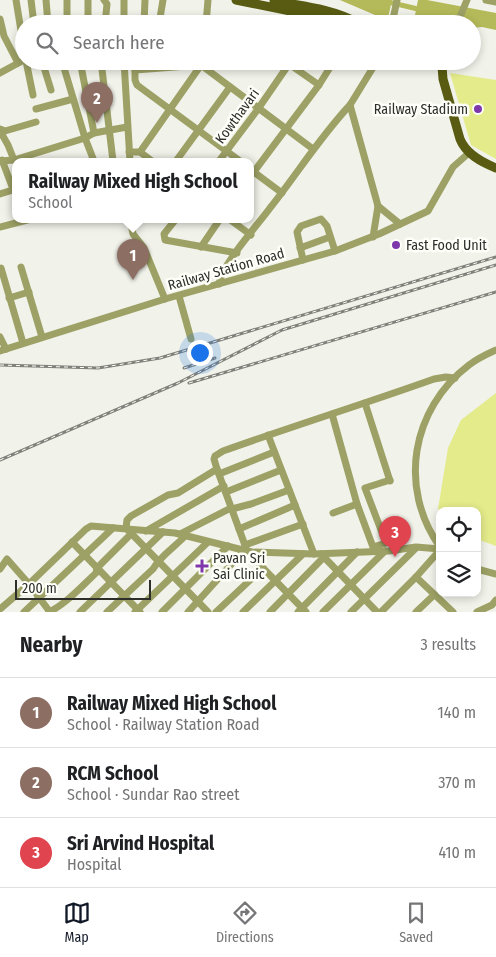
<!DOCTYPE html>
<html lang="en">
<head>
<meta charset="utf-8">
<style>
  body { margin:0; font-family:"Fira Sans Condensed",sans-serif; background:#f6f6f6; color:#202124 }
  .controls { position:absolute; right:15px; bottom:15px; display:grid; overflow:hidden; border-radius:10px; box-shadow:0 2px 8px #0003 }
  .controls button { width:45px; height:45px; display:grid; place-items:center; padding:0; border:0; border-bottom:1px solid #e0e0e0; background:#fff; color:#202124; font:25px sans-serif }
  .scale { position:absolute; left:15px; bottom:12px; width:136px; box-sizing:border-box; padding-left:5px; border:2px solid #2e2f2b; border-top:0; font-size:14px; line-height:18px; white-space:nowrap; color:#2e2f2b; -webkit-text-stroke:4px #fefff8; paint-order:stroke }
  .you { position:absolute; left:199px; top:352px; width:18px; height:18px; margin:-12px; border:4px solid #fff; border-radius:50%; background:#1a73e8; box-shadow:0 0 0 8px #1a73e833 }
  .badge { display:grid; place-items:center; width:32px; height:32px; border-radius:50%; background:#111827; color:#fff; font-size:16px; font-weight:700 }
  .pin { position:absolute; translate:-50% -41px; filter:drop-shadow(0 1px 2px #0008) }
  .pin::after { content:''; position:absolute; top:26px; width:18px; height:15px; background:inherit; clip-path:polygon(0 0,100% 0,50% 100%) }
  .popup { position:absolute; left:12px; top:158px; width:242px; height:65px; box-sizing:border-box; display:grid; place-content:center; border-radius:10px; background:#fff; filter:drop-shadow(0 1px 4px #0005); font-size:16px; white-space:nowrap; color:#757577 }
  .popup b { font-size:19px; color:#202124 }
  .popup::after { content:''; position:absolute; left:50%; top:100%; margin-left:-10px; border:10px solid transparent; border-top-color:#fff }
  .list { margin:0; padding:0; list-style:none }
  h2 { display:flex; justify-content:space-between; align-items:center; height:65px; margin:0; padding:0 20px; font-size:21px }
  h2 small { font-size:16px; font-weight:400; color:#757577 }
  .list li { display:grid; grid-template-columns:32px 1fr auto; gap:15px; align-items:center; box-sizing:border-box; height:70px; padding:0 20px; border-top:1px solid #e0e0e0 }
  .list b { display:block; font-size:19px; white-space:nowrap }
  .list p { margin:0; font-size:16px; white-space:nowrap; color:#757577 }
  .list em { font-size:16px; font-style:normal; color:#757577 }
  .icon { flex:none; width:28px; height:28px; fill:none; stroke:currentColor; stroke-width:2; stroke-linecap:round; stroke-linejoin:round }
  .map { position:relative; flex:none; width:496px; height:612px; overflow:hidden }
  .search { position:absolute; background:#fff; box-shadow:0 2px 8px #0003; left:15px; right:15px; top:15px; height:55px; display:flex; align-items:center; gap:12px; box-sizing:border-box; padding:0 18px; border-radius:28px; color:#757577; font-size:19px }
  .sheet { height:275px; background:#fff }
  nav { display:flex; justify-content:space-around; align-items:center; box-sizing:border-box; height:70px; border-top:1px solid #e0e0e0; background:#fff; font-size:14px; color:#757577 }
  nav a { display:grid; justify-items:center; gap:2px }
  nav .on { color:#111827 }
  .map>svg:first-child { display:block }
  .green { fill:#e4eb8a }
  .water { fill:#b4ba59 }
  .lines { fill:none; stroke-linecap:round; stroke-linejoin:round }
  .canal { stroke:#b4ba59; stroke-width:5 }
  .minor { stroke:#9da165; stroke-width:7 }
  .major { stroke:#585b11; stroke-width:9 }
  .rail-casing { stroke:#80817b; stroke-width:3 }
  .rail { stroke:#fefff8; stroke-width:1; stroke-dasharray:4; stroke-linecap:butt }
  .poi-dot { fill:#7e38ab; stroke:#fefff8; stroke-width:2 }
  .labels { text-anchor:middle; stroke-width:5; stroke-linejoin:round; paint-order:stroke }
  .poi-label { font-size:14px; fill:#2e2f2b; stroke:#fefff8; text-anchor:start }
  .street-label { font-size:14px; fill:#2e2f2b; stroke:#fefff8 }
</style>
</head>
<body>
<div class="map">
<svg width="496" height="612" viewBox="0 0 496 612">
  <rect width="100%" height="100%" fill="#f1f2e9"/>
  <!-- green -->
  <g class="green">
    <path d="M450,73L496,80V159L471,145Z"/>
    <path d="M496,393V546L477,539V511L440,512L438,509L448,448L461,420Z"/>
  </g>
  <!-- water -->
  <g class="water">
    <path d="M340,0H392L388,18L397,22L409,24H396Z"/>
    <path d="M418,0H427L496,13V30L482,27L472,28V24H446V21L415,15Z"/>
  </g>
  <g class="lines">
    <!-- canal -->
    <path class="canal" d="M380,0L422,10"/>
    <!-- minor -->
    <g class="minor">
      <path d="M16,0L24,49"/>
      <path d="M31,0L34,24"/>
      <path d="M46,0L48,24"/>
      <path d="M67,0V24"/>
      <path d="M104,0L107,4L105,24"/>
      <path d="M486,0L496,2"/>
      <path d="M0,19L4,36L18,63"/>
      <path d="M88,24V0"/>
      <path d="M124,24V0"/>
      <path d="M144,24L145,0"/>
      <path d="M159,24L163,0"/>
      <path d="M206,24L208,0"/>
      <path d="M392,24L397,0"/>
      <path d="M457,24L467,0"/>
      <path d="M26,61L33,95"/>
      <path d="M42,61L51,90"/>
      <path d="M62,61L85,138L94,161"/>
      <path d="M80,61L94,133"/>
      <path d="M101,61L113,161"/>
      <path d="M124,61L130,161"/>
      <path d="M135,61V70L201,65L313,149"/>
      <path d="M289,64L319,85"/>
      <path d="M135,70V80L137,85L240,161"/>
      <path d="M0,73L22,61"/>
      <path d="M36,109L73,99"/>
      <path d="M0,129L5,131L36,122"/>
      <path d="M0,131L8,145L14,160"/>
      <path d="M129,152H140L201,65L202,62"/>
      <path d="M140,152L152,161"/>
      <path d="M2,160L13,189"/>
      <path d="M0,161L14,160L85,138L94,133L127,127"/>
      <path d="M176,161L230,87"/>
      <path d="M219,161L258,109L291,61"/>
      <path d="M250,169L282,193"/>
      <path d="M250,177L319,85L334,61"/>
      <path d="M0,194L16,189"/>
      <path d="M378,206L400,224"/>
      <path d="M130,219L133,234L144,248L165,299"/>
      <path d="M176,219L164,234L165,240L237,253"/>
      <path d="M229,219L251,235"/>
      <path d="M0,227L31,219"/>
      <path d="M373,237L378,206L350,105L377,61"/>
      <path d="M201,247L220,219"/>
      <path d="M300,248L330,237"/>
      <path d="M303,260L297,232L301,226L321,219L327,226L335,251"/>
      <path d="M21,267L42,337"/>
      <path d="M1,268L23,343"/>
      <path d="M219,284C222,264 257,226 270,208C297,174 320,137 350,105"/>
      <path d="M179,296L191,339"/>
      <path d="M9,298L29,292"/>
      <path d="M0,337L6,349"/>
      <path d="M0,351L165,299L335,251L379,234L428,211L453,167L470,152"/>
      <path d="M365,403L390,481"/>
      <path d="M332,414L357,504"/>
      <path d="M268,435L314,554"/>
      <path d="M219,474L274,452"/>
      <path d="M226,492L281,470"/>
      <path d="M232,509L251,504L289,490"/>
      <path d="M333,513L357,504L373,547L386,543L365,488L390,480"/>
      <path d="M239,529L295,505"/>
      <path d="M146,531L224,486"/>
      <path d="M180,534L231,508"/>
      <path d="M72,542L140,612"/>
      <path d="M245,545L303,524"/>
      <path d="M440,547C398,488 411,409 469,365C477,359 487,354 496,350"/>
      <path d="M251,552L260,565L306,612"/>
      <path d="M321,554L377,612"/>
      <path d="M0,569L7,559L29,584L50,612"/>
      <path d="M477,569L496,574"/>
      <path d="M416,577L453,612"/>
      <path d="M0,609L29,584L86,529L91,526L175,533L251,552L314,554L389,551L416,547L440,549"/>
      <path d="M24,612L113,528"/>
      <path d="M49,612C66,604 82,586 96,573L97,568L132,533"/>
      <path d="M80,612L163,532"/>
      <path d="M107,612L153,569C161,555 175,547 185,536"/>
      <path d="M135,612L208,542"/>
      <path d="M162,612L228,546"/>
      <path d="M188,612L246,548L217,469L214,459L215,456L223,451C293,426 364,404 434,379L446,377L455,378"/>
      <path d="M208,612L126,528L127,520L131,516L168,495L178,493L217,469"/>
      <path d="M216,612L263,568"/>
      <path d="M243,612L303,554"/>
      <path d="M270,612L324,557"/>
      <path d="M298,612L357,552"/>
      <path d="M323,612L385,551"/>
      <path d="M351,612L416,548"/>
      <path d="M381,612L416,577L440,550"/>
      <path d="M416,612L434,595"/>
      <path d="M477,612L492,605L496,600"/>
    </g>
    <!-- major -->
    <g class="major">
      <path d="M236,0L320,17L340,24"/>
      <path d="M274,1C303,6 334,9 360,24"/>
      <path d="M423,61L436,63L442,66L443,79L460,139C466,154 481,162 496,168"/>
    </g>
    <!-- rail casing -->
    <g class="rail-casing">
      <g id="rail">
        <path d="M0,365L98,368L160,358L496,257"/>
        <path d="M184,368L215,358"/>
        <path d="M189,383L496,292"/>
        <path d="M0,460L178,383L282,330L496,265"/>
      </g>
    </g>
    <!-- rail -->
    <use href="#rail" class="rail"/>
  </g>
  <!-- markers -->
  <g class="poi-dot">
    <circle cx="478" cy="109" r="5"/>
    <circle cx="396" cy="245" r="5"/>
    <path d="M199.5 558.5h5v5h5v5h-5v5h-5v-5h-5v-5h5z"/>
  </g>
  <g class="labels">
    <!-- poi labels -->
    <g class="poi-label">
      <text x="468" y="114" text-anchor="end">Railway Stadium</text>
      <text x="406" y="250">Fast Food Unit</text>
      <text x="213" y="563">Pavan Sri<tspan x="213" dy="16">Sai Clinic</tspan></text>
    </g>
    <!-- street labels -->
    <g class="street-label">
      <text transform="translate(237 116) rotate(-54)" y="5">Kowthavari</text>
      <text transform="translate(226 269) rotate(-16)" y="5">Railway Station Road</text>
    </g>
  </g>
</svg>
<div class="controls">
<button><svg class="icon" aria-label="locate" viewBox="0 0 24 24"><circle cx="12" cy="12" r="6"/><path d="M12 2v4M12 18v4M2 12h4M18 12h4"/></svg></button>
<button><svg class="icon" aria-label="layers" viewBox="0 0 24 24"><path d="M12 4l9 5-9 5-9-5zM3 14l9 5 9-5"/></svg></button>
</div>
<div class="scale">200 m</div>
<div class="you"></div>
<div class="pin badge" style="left:133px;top:280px;background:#8d6e63">1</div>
<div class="popup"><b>Railway Mixed High School</b>School</div>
<div class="pin badge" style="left:97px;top:123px;background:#8d6e63">2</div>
<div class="pin badge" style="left:395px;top:557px;background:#e0444e">3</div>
<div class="search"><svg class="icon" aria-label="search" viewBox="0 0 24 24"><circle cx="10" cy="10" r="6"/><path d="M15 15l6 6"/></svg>Search here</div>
</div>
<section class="sheet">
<h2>Nearby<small>3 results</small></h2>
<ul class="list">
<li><span class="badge" style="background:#8d6e63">1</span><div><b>Railway Mixed High School</b><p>School · Railway Station Road</p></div><em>140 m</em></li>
<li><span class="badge" style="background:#8d6e63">2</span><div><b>RCM School</b><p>School · Sundar Rao street</p></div><em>370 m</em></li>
<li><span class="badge" style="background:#e0444e">3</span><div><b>Sri Arvind Hospital</b><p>Hospital</p></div><em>410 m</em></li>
</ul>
</section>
<nav>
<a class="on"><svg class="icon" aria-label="map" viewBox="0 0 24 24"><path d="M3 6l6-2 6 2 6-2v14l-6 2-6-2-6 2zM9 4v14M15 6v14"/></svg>Map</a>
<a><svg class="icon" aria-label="directions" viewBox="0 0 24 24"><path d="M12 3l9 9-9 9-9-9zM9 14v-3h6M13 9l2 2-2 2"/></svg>Directions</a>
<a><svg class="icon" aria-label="saved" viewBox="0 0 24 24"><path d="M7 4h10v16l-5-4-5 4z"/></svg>Saved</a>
</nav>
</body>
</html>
